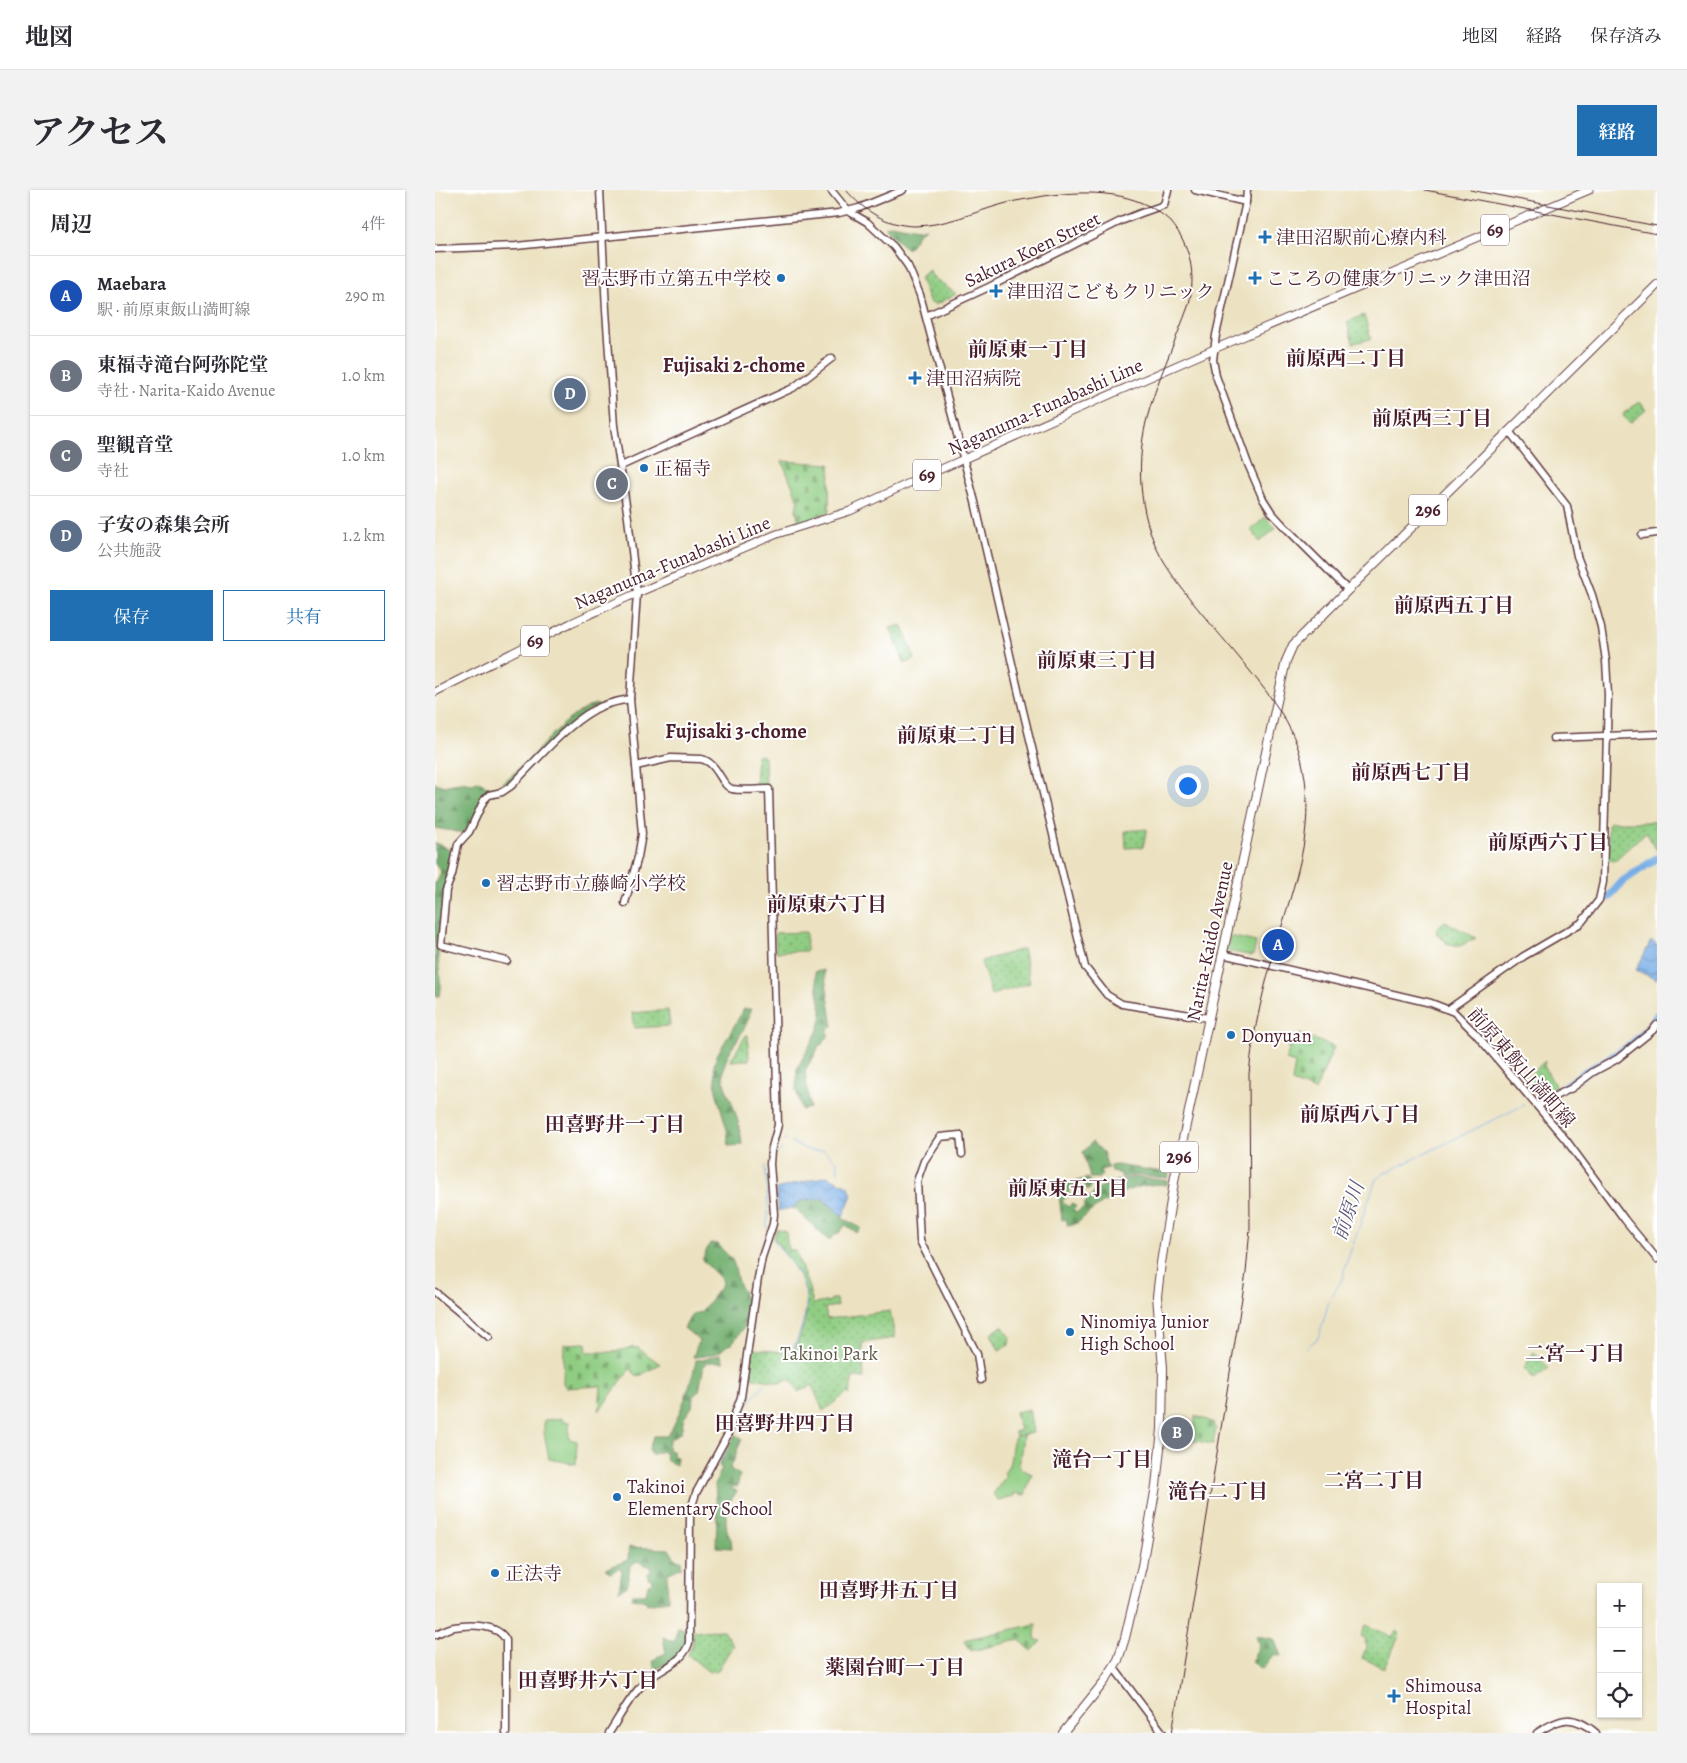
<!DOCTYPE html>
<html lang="ja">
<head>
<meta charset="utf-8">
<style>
  body { margin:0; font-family:Alegreya,"Noto Serif JP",serif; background:#f2f2f3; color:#2b2b33 }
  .controls { position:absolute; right:15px; bottom:15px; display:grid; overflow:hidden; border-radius:0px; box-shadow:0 1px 4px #0004 }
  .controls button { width:45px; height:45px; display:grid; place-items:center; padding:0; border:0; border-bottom:1px solid #e1e1e2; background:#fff; color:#2b2b33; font:25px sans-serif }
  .you { position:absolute; left:752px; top:595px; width:18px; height:18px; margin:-12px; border:4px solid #fff; border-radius:50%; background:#1a73e8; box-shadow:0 0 0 8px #1a73e833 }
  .badge { display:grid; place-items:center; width:32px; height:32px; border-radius:50%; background:#1f6fb2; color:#fff; font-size:16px; font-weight:700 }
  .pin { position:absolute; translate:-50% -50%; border:2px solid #fff; box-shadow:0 1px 5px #0006 }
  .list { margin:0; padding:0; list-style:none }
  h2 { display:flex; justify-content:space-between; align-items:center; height:65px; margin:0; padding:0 20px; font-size:21px }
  h2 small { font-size:16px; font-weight:400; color:#7c7c81 }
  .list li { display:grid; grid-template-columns:32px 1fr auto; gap:15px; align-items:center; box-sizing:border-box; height:80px; padding:0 20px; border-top:1px solid #e1e1e2 }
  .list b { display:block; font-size:19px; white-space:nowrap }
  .list p { margin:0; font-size:16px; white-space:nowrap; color:#7c7c81 }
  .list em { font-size:16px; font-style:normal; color:#7c7c81 }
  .actions { display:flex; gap:10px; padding:15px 20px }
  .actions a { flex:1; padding:11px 0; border:1px solid #1f6fb2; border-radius:0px; text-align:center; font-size:18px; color:#1f6fb2 }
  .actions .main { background:#1f6fb2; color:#fff }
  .icon { flex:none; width:28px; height:28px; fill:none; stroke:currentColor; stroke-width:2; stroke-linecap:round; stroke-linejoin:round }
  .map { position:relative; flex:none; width:1222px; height:1543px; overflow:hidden; border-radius:0px }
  header { display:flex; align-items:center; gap:30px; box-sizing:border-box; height:70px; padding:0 25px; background:#fff; border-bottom:1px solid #e1e1e2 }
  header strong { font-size:24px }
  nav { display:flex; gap:28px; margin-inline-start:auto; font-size:18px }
  .intro { display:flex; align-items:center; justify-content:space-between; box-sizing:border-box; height:120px; padding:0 30px }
  h1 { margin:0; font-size:35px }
  .button { padding:12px 22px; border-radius:0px; background:#1f6fb2; color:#fff; font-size:18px; font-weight:700 }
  main { display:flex; gap:30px; padding:0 30px }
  aside { flex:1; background:#fff; border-radius:0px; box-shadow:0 1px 4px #0004 }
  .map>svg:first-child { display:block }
  .grass { fill:#90cd83; stroke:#6d7657 }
  .forest { fill:url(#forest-firs); stroke:#5f684e }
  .cemetery { fill:url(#cemetery-stones); stroke:#6d7657 }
  .park { fill:url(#park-dots); stroke:#6d7657 }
  .water { fill:url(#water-waves); stroke:#616688 }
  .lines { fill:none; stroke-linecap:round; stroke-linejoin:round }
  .stream { stroke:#78aee6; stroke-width:1 }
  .river { stroke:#78aee6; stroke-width:8 }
  .secondary-casing { stroke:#623c42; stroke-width:9 }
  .primary-casing { stroke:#623c42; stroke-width:9 }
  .highway-casing { stroke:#623c42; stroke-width:10 }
  .secondary { stroke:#fff; stroke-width:6 }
  .primary { stroke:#fff; stroke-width:7 }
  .highway { stroke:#fff; stroke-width:8 }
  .rail { stroke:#4a1f2b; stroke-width:1 }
  .poi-dot { fill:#1f6fb2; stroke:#fff; stroke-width:2 }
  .labels { text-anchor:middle; stroke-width:4; stroke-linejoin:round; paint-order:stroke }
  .shield { fill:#fff; stroke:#80626b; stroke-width:1 }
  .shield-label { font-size:18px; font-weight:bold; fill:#4a1f2b }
  .poi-label { font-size:19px; fill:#4a1f2b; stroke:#fff; text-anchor:start }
  .street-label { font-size:19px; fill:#4a1f2b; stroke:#fff }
  .park-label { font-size:19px; fill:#625c4a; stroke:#fff }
  .neighbourhood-label { font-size:20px; font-weight:bold; fill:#4a1f2b; stroke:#fff }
  .water-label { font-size:20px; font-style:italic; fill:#5c5876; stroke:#fff }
</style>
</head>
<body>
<header>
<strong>地図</strong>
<nav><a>地図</a><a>経路</a><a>保存済み</a></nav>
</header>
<div class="intro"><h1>アクセス</h1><a class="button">経路</a></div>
<main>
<aside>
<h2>周辺<small>4件</small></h2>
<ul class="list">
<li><span class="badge" style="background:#1a4fb4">A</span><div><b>Maebara</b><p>駅 · 前原東飯山満町線</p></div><em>290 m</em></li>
<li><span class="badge" style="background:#6b7280">B</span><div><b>東福寺滝台阿弥陀堂</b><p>寺社 · Narita-Kaido Avenue</p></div><em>1.0 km</em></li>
<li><span class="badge" style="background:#6b7280">C</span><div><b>聖観音堂</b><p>寺社</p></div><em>1.0 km</em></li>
<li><span class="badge" style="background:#5c6f8a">D</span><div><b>子安の森集会所</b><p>公共施設</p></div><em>1.2 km</em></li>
</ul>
<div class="actions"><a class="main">保存</a><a>共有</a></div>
</aside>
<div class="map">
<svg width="1222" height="1543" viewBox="0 0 1222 1543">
  <defs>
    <pattern id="forest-firs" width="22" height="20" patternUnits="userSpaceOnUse" patternTransform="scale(1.25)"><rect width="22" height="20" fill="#74b071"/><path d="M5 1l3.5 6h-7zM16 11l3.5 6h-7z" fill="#618f5d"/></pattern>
    <pattern id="cemetery-stones" width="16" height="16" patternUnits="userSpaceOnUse" patternTransform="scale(1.25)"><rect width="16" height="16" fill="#90cd83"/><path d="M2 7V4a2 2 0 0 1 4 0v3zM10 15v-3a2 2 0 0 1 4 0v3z" fill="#78a66b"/></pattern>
    <pattern id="park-dots" width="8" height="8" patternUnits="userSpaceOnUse" patternTransform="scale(1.25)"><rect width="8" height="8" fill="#90cd83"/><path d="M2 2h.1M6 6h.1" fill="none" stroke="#78a66b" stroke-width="1.8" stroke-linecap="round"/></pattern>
    <pattern id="water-waves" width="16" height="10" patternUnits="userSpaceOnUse" patternTransform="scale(1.25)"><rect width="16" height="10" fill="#78aee6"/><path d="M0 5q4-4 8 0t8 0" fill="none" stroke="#648dbb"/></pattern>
  </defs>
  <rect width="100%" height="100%" fill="#fff"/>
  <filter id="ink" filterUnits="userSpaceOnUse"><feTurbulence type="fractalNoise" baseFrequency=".02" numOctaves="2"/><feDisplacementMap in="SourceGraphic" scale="10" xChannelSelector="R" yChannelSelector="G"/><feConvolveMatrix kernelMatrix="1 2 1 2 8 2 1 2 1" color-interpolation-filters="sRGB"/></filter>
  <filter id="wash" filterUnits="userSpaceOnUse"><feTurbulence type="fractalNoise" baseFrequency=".0096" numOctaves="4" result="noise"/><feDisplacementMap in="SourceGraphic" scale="20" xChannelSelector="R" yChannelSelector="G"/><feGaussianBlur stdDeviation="1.12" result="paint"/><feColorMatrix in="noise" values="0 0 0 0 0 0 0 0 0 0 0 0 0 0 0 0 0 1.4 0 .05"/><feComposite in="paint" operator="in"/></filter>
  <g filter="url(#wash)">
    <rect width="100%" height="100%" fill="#ece2c1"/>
    <!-- grass -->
    <g class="grass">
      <path d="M830,327L841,338L825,352L816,340Z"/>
      <path d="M795,746L821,752L818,766L791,761Z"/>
      <path d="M127,1228L128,1232H134V1249L142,1251L141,1274L114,1269L109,1242V1230Z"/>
      <path d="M588,1245L584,1278L597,1284L590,1305L579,1303V1306L563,1310L558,1304L571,1286L569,1283C580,1271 573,1257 581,1246Z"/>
    </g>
    <!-- forest -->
    <g class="forest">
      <path d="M456,35L482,40L491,38L484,43L473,59L466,54L452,39L451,36Z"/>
      <path d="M160,514L165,516L154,520L76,594L64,601L52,604L29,643L0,638V593L9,596L26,592L37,594L44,591L55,598H62C73,588 84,579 94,569C114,549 132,525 160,514Z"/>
      <path d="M0,653L10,657L17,662L19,671L9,700L3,767L6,801L4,806H0V693L3,690L6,682L0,674Z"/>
      <path d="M389,780L398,837L393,838V847L390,849L387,855H384L380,865L370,880L375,918L367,920L361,900L362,879L383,840L387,825L380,782Z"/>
      <path d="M309,819H316C312,845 290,858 288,883C287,894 295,906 298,916C303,929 306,942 307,955L294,956L292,940L281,901L279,875L282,865Z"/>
      <path d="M657,952L668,962L673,978L665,980L667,985L664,988H655L648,962Z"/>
      <path d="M681,975L734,983L733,988L702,985L687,988L685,983L676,982L675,976Z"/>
      <path d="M701,987L733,991L732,995C706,991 676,1006 655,1022C648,1027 642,1036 633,1036L631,1029L627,1030L623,997L625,995L637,992L638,995L642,994L641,991L653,988L656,994L655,999L652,1000L650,993L644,994L645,1002L638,996L633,1001L635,1004L627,1011L633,1017L638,1013L641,1017L638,1020L641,1023L649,1017L650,1013L664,998L682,991Z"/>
      <path d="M383,1008H386L408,1026L407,1028L426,1038L422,1043L411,1035L403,1044L402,1043L394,1051L360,1019L357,1018L365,1011Z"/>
      <path d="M275,1053L283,1054C287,1061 296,1066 298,1072C303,1083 300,1093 309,1102L308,1108L315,1110L313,1132L299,1151H298L297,1154C292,1155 291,1156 287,1160C280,1165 267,1167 258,1167L264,1150L249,1138L257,1124L266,1122L287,1095L286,1089L267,1070Z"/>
      <path d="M285,1164L289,1172H275L269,1175L264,1201L258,1206L257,1217L249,1228L246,1242L234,1250L233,1260L237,1261L238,1266L242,1267L241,1275L232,1271L230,1263L227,1261L216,1265L214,1258L219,1246H232C242,1235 259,1185 261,1170H268Z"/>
      <path d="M300,1245L307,1248C302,1259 300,1269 295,1279L305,1285L302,1297L298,1296L297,1299L302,1301C299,1306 295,1311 293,1316C290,1325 290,1342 296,1349L297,1358L281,1357L282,1322L280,1294L287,1278L284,1276Z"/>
      <path d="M194,1357L234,1359L241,1370H246L247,1377L232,1384L233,1410L212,1414L211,1410L196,1408L197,1404H211L213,1394H216L217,1389L213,1388V1383L216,1382V1377L202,1371L195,1376L192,1396L184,1401L187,1381L183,1378L176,1383L173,1382L170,1379L193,1370Z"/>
      <path d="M243,1437L252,1440C251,1466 241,1469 220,1480L218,1471L222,1467L231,1463L228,1447L239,1452Z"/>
      <path d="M821,1446L839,1449L846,1466L840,1464L827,1479L817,1472L824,1455Z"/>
    </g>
    <!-- cemetery -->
    <g class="cemetery">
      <path d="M347,271L395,274L394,322L364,333L361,320L363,310Z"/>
      <path d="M865,844L899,857L880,901L857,892L860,873L851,870L854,860L852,858L855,850L861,853Z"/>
      <path d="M151,1153L152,1162H180L197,1157L203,1158L225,1174L203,1187L195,1179L164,1221L166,1196L131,1198L128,1193L129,1154Z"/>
      <path d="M760,1225L779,1233L778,1235L781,1238L778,1254L751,1249V1236H760Z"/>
      <path d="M601,1434L600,1449L606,1451L597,1461L584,1450L536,1461L529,1450Z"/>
    </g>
    <!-- park -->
    <g class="park">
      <path d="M494,80L497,86L521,104L500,115L494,112L485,87Z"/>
      <path d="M929,125L936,149L918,153L912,132Z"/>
      <path d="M1202,213H1206L1211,220L1195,233L1188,226L1189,223Z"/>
      <path d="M467,435L480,469L470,474L455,438Z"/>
      <path d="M322,565H328L330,567L331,596H320Z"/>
      <path d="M1175,632H1222V661L1211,642L1179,671L1173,670V635Z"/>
      <path d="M712,639L708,657L691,658L690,641Z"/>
      <path d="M1010,731L1041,748L1025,756L1011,753V751L1002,745L1001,738Z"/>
      <path d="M371,742L372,761L341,762L340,743Z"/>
      <path d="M588,759L595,793L556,805L546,771Z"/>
      <path d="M233,820L235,836L199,838L197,823Z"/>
      <path d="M311,845H313L314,870L295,871Z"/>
      <path d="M1110,871L1109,876L1123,901L1106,910L1102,907L1088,891Z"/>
      <path d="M341,1039L351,1042L353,1060H360L374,1098L378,1114L396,1111V1109H401L402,1116L390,1118L392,1129L455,1121L460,1148L427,1153L429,1188L418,1187L414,1205L412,1203L388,1221L377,1195L363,1202L357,1191L352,1189L346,1193L314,1187L318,1159L358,1163C383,1105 372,1096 339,1048Z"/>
      <path d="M567,1136L575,1146L574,1155L564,1160L556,1144Z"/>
      <path d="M1099,1162L1114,1178L1099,1189L1089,1178Z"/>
      <path d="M594,1219L598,1243L581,1246L579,1242L585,1240L580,1222Z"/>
      <path d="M931,1435L957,1447L961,1441L965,1444L949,1478L927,1468L932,1455L930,1453L931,1449L926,1446Z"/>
      <path d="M288,1440L298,1455L283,1480L274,1482L253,1465L257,1455L258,1441Z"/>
    </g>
    <!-- water -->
    <g class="water">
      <path d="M1216,751L1222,755V790L1201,780Z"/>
      <path d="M392,986L413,996L417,1005L408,1026L387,1008L365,1011L357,1018L343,1021L341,999Z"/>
    </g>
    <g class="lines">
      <!-- stream -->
      <g class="stream">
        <path d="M349,952L351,948"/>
        <path d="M357,953L376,961L389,960L402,972L403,983"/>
        <path d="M340,966L347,958"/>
        <path d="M330,976L333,1018"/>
        <path d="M332,1039L333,1021"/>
        <path d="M338,1049C350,1066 369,1085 371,1106C373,1125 363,1145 357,1163"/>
        <path d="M871,1158L882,1149L885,1143L894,1111L909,1086V1080L941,989L948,984L1089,915"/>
        <path d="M285,1272L307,1221L329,1194"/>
      </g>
      <!-- river -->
      <g class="river">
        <path d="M1174,707L1188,691L1222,668"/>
        <path d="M1127,898C1137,892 1146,884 1156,879C1180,865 1210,850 1222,825"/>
      </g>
    </g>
  </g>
  <g filter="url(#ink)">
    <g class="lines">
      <!-- secondary casing -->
      <g class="secondary-casing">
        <g id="secondary">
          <path d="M165,0L171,120L179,236L193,328L202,403L195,509L207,644L203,667L190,713"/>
          <path d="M396,0L413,21L432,32L459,57L473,76L485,105L540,312L584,504L650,777L672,805L687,814L774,828"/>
          <path d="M760,0L811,12"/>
          <path d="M812,0L811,12L781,145L778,170L781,186L813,274L828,309L837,323L848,335L913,400"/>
          <path d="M0,59L81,56L404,23L424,18L468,0"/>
          <path d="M491,126L554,97L686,31L706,23L729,15L733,0"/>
          <path d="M186,276L358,198L397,168"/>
          <path d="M1207,345L1222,343"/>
          <path d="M1118,548L1222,544"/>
          <path d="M787,764L996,813L1019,822L1041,844L1131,950L1190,1030L1222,1069"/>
          <path d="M72,771L6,755L11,700L17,685L23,654L34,642L49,610L54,605L67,602L76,596C99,573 131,535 159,520C169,514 183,511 195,509"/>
          <path d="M1014,819L1089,766L1146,733L1164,710L1168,692L1173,505L1171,471L1166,437L1157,405L1142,366L1132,316L1074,241"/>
          <path d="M1103,916L1116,908L1137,898L1158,882L1182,869L1217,841L1222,835"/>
          <path d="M527,964L525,945L505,947L489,971L482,991L485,1051L542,1164L546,1190"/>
          <path d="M0,1102L54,1147"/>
          <path d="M0,1445C6,1442 12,1438 19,1437C35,1434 63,1434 71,1450V1543"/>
          <path d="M679,1478L728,1543"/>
          <path d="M174,1543C185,1526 194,1508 208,1494C223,1479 247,1475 254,1453L255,1322L261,1303L292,1246L306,1207L323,1088L327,1067L338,1034L339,1024L335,974L336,961L343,935L334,599C323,599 307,601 297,599C286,596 283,572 266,569L236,568L201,576"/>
          <path d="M1102,1543C1126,1527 1138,1524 1161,1543"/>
        </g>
      </g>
      <!-- primary casing -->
      <g class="primary-casing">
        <path id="primary" d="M0,502L136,433L202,403L342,344L415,321L472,294L779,159L1154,0"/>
      </g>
      <!-- highway casing -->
      <g class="highway-casing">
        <path id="highway" d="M628,1543L669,1492L683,1470L690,1448L707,1376L721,1296L727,1239L728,1178L722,1106L726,1073L740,986L839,525L851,471L858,455L913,400L1222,95"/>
      </g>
      <!-- secondary -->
      <use href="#secondary" class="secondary"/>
      <!-- primary -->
      <use href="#primary" class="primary"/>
      <!-- highway -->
      <use href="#highway" class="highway"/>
      <!-- rail -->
      <g class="rail">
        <path d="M411,0C429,21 451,35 479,36C510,36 539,22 568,14C581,10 595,9 609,6C654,0 703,0 736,32C756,56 761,85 754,114C740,153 721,192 711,232C700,279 705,333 730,374C752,409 780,438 806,470C832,502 860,534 868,577C881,642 859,692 842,753C829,796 818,840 814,884L815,1038L811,1083L737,1543"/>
        <path d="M990,0L1222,44"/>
        <path d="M1035,0L1222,36"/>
      </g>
    </g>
  </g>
  <!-- markers -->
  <g class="poi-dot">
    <path d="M827.5 39.5h5v5h5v5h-5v5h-5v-5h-5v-5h5z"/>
    <circle cx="346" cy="88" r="5"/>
    <path d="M817.5 80.5h5v5h5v5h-5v5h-5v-5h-5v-5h5z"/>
    <path d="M558.5 93.5h5v5h5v5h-5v5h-5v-5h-5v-5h5z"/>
    <path d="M477.5 180.5h5v5h5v5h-5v5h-5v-5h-5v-5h5z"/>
    <circle cx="209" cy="278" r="5"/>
    <circle cx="51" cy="693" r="5"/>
    <circle cx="796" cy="845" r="5"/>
    <circle cx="635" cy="1142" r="5"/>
    <circle cx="182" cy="1307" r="5"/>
    <circle cx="60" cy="1383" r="5"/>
    <path d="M956.5 1498.5h5v5h5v5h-5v5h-5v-5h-5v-5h5z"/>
  </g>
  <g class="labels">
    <!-- shield labels -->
    <g class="shield">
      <rect x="1046" y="24.5" width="28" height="31" rx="4"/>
      <rect x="478" y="269.5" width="28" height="31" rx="4"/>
      <rect x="974" y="304.5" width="38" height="31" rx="4"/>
      <rect x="86" y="435.5" width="28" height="31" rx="4"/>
      <rect x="725" y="951.5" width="38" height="31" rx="4"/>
    </g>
    <g class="shield-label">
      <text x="1060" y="46">69</text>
      <text x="492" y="291">69</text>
      <text x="993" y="326">296</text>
      <text x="100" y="457">69</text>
      <text x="744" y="973">296</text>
    </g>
    <!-- poi labels -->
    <g class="poi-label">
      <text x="841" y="54">津田沼駅前心療内科</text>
      <text x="336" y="95" text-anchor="end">習志野市立第五中学校</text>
      <text x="831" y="95">こころの健康クリニック津田沼</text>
      <text x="572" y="108">津田沼こどもクリニック</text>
      <text x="491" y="195">津田沼病院</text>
      <text x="219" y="285">正福寺</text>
      <text x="61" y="700">習志野市立藤崎小学校</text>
      <text x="806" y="852">Donyuan</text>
      <text x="645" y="1138">Ninomiya Junior<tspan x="645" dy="22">High School</tspan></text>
      <text x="192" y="1303">Takinoi<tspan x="192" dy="22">Elementary School</tspan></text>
      <text x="70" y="1390">正法寺</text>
      <text x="970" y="1502">Shimousa<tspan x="970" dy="22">Hospital</tspan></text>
    </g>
    <!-- street labels -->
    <g class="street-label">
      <text transform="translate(597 59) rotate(-26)" y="7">Sakura Koen Street</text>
      <text transform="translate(610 216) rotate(-24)" y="7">Naganuma-Funabashi Line</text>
      <text transform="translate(237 372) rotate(-23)" y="7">Naganuma-Funabashi Line</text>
      <text transform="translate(774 751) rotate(-78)" y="7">Narita-Kaido Avenue</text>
      <text transform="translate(1087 877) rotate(49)" y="7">前原東飯山満町線</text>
    </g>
    <!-- park labels -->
    <g class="park-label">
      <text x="394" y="1170">Takinoi Park</text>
    </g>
    <!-- neighbourhood labels -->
    <g class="neighbourhood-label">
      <text x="593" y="166">前原東一丁目</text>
      <text x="911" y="175">前原西二丁目</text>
      <text x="299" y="182">Fujisaki 2-chome</text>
      <text x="997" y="235">前原西三丁目</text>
      <text x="1019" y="422">前原西五丁目</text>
      <text x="662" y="477">前原東三丁目</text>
      <text x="301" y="548">Fujisaki 3-chome</text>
      <text x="522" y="552">前原東二丁目</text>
      <text x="976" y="589">前原西七丁目</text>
      <text x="1113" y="659">前原西六丁目</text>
      <text x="392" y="721">前原東六丁目</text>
      <text x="925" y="931">前原西八丁目</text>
      <text x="180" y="941">田喜野井一丁目</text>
      <text x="633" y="1005">前原東五丁目</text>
      <text x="1140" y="1170">二宮一丁目</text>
      <text x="350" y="1240">田喜野井四丁目</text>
      <text x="667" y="1276">滝台一丁目</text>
      <text x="939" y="1297">二宮二丁目</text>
      <text x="783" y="1308">滝台二丁目</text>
      <text x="454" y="1407">田喜野井五丁目</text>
      <text x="460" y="1484">薬園台町一丁目</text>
      <text x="153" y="1497">田喜野井六丁目</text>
    </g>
    <!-- water labels -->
    <g class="water-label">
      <text transform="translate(913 1021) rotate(-71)" y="7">前原川</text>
    </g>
  </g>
</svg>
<div class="controls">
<button>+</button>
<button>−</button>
<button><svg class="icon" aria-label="locate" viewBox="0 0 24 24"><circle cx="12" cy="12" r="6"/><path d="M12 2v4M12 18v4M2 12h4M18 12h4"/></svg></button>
</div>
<div class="you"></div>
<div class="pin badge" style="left:843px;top:755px;background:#1a4fb4">A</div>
<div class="pin badge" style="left:742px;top:1243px;background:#6b7280">B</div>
<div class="pin badge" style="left:177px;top:294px;background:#6b7280">C</div>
<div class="pin badge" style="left:135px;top:204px;background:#5c6f8a">D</div>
</div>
</main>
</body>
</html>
